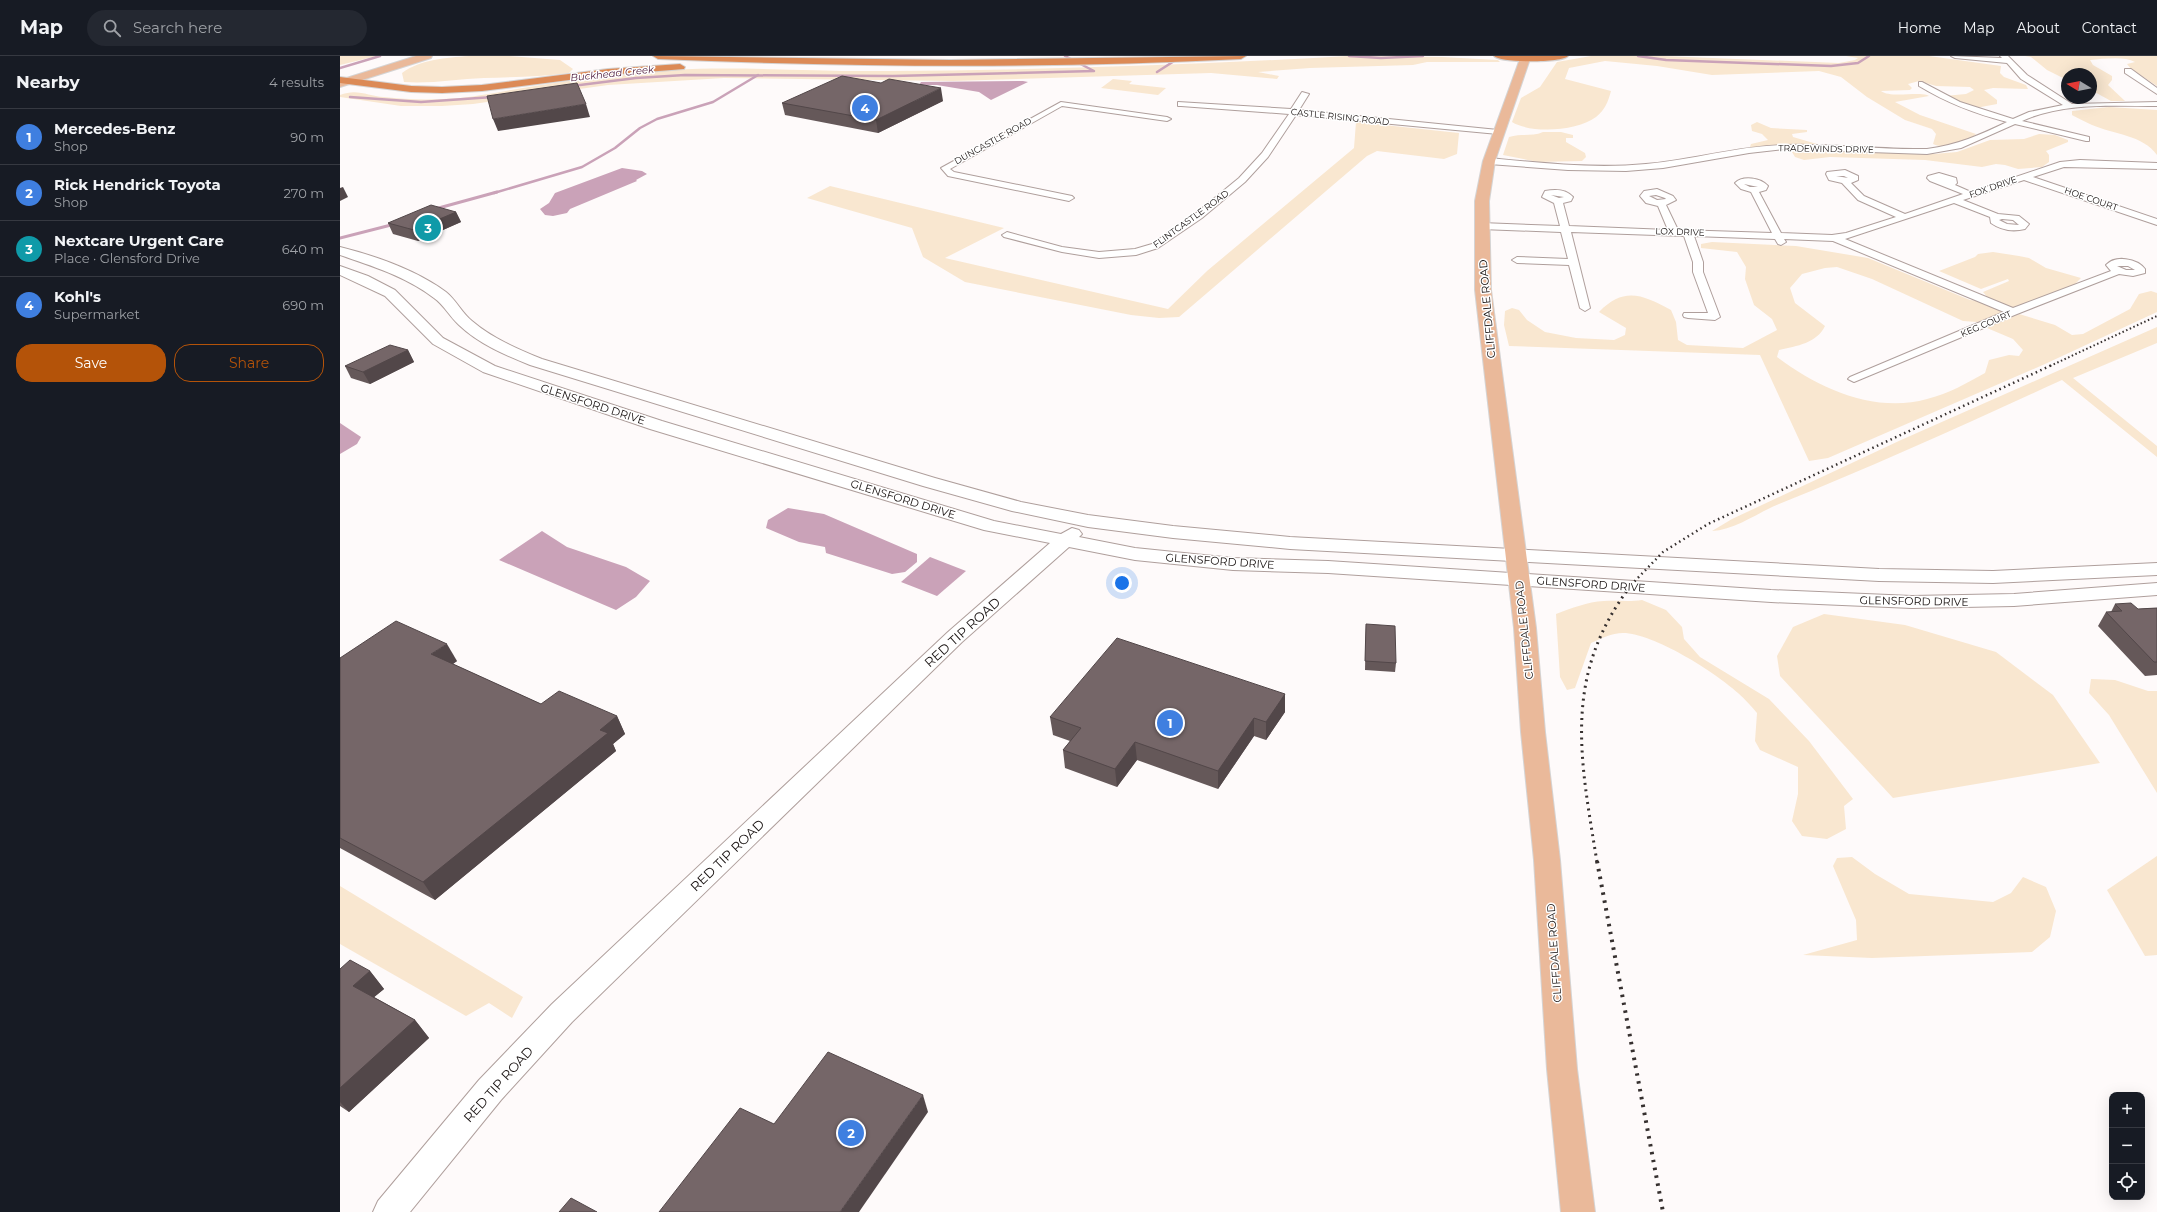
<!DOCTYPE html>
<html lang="en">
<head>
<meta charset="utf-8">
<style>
  body { margin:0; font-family:Montserrat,sans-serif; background:#242831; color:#f1f3f6 }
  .controls { position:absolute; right:12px; bottom:12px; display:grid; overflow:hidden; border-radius:8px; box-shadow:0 4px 16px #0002 }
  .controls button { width:36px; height:36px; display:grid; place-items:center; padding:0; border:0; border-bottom:1px solid #363941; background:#171b24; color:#f1f3f6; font:20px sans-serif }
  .compass { position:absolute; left:1721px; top:12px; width:36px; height:36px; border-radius:50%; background:#171b24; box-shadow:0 4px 16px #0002; rotate:280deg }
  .you { position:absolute; left:782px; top:527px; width:14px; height:14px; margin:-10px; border:3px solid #fff; border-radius:50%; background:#1a73e8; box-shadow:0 0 0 6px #1a73e833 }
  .badge { display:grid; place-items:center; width:26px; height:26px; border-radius:50%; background:#b45309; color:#fff; font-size:13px; font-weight:700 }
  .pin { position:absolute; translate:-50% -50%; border:2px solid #fff; box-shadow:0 1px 4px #0006 }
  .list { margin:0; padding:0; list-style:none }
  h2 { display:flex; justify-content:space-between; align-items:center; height:52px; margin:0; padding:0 16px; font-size:17px }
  h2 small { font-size:13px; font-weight:400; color:#9ea1a6 }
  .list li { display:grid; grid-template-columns:26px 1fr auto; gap:12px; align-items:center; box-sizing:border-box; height:56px; padding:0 16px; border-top:1px solid #363941 }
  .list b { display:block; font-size:15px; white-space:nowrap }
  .list p { margin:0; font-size:13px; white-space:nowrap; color:#9ea1a6 }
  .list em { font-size:13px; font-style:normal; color:#9ea1a6 }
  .actions { display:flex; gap:8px; padding:12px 16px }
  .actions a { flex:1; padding:9px 0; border:1px solid #b45309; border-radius:16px; text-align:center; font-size:14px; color:#b45309 }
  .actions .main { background:#b45309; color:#fff }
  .icon { flex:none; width:22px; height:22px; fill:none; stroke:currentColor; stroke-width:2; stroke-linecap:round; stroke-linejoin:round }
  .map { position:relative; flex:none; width:1817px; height:1156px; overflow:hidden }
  header { display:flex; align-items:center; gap:24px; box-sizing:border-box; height:56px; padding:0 20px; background:#171b24; border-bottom:1px solid #363941 }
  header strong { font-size:19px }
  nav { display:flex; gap:22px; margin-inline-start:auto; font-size:14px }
  .search { width:280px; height:36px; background:#242831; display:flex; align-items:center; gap:10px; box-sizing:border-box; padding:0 14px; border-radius:22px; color:#9ea1a6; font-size:15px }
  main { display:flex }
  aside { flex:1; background:#171b24 }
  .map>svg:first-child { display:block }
  .green { fill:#f9e7d0 }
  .water { fill:#caa2b8 }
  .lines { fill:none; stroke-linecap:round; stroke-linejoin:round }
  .stream-far1 { stroke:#caa2b8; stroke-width:2.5 }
  .stream { stroke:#caa2b8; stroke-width:3 }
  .street-casing { stroke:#af9f9c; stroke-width:2 }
  .secondary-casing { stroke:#af9f9c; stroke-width:2 }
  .primary-casing { stroke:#d5d4d4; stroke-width:2 }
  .highway-casing { stroke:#d5d4d4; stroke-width:2 }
  .street { fill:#fff; fill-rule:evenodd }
  .secondary { fill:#fff; fill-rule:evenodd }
  .primary { fill:#eab99a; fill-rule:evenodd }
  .highway { fill:#dc8a56; fill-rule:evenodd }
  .rail-far3 { stroke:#36302f; stroke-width:2; stroke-dasharray:1.5 2.5; stroke-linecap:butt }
  .rail-far2 { stroke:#36302f; stroke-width:2.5; stroke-dasharray:1.5 3.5; stroke-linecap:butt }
  .rail-far1 { stroke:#36302f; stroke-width:3; stroke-dasharray:2 4.5; stroke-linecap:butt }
  .rail { stroke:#36302f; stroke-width:4; stroke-dasharray:2.5 5.5; stroke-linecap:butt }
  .wall { fill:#655859 }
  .shaded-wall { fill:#524749 }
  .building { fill:#756668; stroke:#524749 }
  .labels { text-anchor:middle; stroke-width:3; stroke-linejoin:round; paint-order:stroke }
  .far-street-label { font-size:9px; fill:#150f0e; stroke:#fff }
  .far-water-label { font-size:10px; font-style:italic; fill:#522040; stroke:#fff }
  .street-label { font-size:11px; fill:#150f0e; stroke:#fff }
  .near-street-label { font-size:13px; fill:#150f0e; stroke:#fff }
</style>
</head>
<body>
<header>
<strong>Map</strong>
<div class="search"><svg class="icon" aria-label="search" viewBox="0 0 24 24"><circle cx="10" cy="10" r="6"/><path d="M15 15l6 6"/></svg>Search here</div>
<nav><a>Home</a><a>Map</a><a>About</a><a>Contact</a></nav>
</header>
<main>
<aside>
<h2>Nearby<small>4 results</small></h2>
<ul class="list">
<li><span class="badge" style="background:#3f7fe0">1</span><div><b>Mercedes-Benz</b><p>Shop</p></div><em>90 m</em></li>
<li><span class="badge" style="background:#3f7fe0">2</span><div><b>Rick Hendrick Toyota</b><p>Shop</p></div><em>270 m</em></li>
<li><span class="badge" style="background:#0f9aa8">3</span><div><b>Nextcare Urgent Care</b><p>Place · Glensford Drive</p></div><em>640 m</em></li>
<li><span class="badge" style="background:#3f7fe0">4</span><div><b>Kohl's</b><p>Supermarket</p></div><em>690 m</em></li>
</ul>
<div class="actions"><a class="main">Save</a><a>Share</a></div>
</aside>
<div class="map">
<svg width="1817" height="1156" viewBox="0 0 1817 1156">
  <rect width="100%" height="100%" fill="#fefafa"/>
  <!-- green -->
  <g class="green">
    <path d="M0,0H37L0,9Z"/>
    <path d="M129,0H169L220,4L233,13L229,17C201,21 172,21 144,22C117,23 91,28 64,26L62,17C81,3 106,2 129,0Z"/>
    <path d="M1008,0L1102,1L1158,4L1160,6H1087L1073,9L970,12L918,16L939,20L937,23L871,17L613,25L384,22L268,29L133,48L102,50H61L0,41V39C17,32 28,40 44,41C68,44 96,44 120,42C147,39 174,33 201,29C244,22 288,17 332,14C403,10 474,16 546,15C700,14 854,9 1008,0Z"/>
    <path d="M1251,0H1323L1499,7L1515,4L1518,2L1506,0H1589L1661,10L1660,17L1664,21L1686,29L1688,33L1653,32L1644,34L1657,44V48L1636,52L1604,40L1626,38L1634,34L1630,31L1596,30L1579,25L1568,28L1572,32L1570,34L1541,35C1550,42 1575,36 1587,39L1589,40L1555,46L1580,59L1636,78C1627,87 1605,94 1593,88L1596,78L1592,73L1565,64L1527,41L1501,21L1479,15L1372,19L1317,10L1265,5L1229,12L1225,23L1271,35C1268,46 1265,54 1256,61C1238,75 1191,78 1172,66L1181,42L1200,31L1217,6Z"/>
    <path d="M1685,0H1817V30L1791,13L1787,8L1795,6C1784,0 1764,3 1750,4L1753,9L1772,20V24L1768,29L1785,45H1771L1751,34V18H1727V24L1707,14L1691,1Z"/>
    <path d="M773,23L792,25L789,28L826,32L818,39L761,32Z"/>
    <path d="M1769,51L1817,54V99C1803,79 1773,78 1752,69C1745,66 1738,62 1732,59V55Z"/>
    <path d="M1016,66L1119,77L1117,98L1104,103L1037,95L1027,100L839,261L819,262L791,259L625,226L583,201L572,172L467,142L490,130L664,172L605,202L828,253L867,215L1014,92Z"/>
    <path d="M1417,66L1431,72L1467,74V76L1452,78L1453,81L1477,88L1416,93L1410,91L1411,88L1428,84L1422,78L1412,75L1411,69Z"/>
    <path d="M1203,76H1221L1233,79V82H1226V86L1245,97L1246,101L1242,105L1198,106L1163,99L1169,81C1181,77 1192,81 1203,76Z"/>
    <path d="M1699,78L1715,79L1728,84V86L1706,95L1709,99V106L1702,111L1678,113L1665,109L1656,108L1642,111L1585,104L1490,101L1464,104L1455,101L1452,96L1457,94L1594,98L1617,96L1650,84L1684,83Z"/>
    <path d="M1372,186L1456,190L1528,202L1630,244L1639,245L1648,242L1643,236L1669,225L1668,223L1641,233L1599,215L1635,201L1638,198L1653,196L1679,200L1689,202L1706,212L1741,222L1734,229L1651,262L1637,266L1623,265L1532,223L1497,211L1485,212L1462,218L1450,232L1455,247L1485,270C1477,287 1457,290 1439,294L1437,301C1478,332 1535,358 1587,343C1608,338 1627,327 1645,317L1649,304L1669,299L1679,300L1683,294L1673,283L1647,272L1648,269L1679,258L1715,269L1732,279L1743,278L1790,253L1799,238L1811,235L1817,237V256L1705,308L1488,402L1469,405L1420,299L1169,290L1164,269L1165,255L1172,252L1179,254L1187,264L1205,276L1236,282L1274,284L1285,279L1286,272L1259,256C1284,230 1303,239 1331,254L1336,266L1338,284L1347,289L1403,292L1437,274L1432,263L1414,249L1405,223L1406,211L1397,196L1361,192V188Z"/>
    <path d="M1817,271V287L1733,322L1817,390V401L1722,324C1628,367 1534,410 1439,448C1417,457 1395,474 1372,475L1392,463L1561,384Z"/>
    <path d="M1302,544L1326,554L1342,571L1344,583L1360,601L1429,643L1469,685L1513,743L1504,750L1506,773L1487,783L1462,780L1452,765L1458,738V711L1420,694L1415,685L1417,657C1411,650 1405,643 1398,637C1375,616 1313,577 1283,577C1272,577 1260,583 1251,587L1235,632L1227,634L1220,621L1216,558C1232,552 1247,546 1264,545C1277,544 1289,546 1302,544Z"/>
    <path d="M1484,558L1565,569L1656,596L1713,639L1760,707L1553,742L1440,620L1437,600L1453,571Z"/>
    <path d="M1751,623L1775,624L1808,635H1817V737L1769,659L1749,637Z"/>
    <path d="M1817,800V899L1805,900L1767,834Z"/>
    <path d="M1512,801L1535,818L1569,838L1653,846L1671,837L1683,821L1706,831L1716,855L1710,881L1692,896L1532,902L1463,899L1517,884L1516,864L1493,810L1497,802Z"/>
    <path d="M0,830L183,941L172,962L149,947L126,960L0,888Z"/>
  </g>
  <!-- water -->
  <g class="water">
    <path d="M581,26L683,25L688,26L651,44L639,36L597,29H579Z"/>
    <path d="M282,112L302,115L307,118L296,124L297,125L230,153L227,157L213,160L205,159L200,153L209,147L215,137Z"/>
    <path d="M0,367L21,381L17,388L0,398Z"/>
    <path d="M448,452L484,458L577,498V506L565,516L552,518L486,497L485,491L459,486L426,472L428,464Z"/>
    <path d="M202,475L227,491L286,511L310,525L296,541L276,554L159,504Z"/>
    <path d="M590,501L626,515L597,540L561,526Z"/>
  </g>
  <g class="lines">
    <!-- stream-far1 -->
    <g class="stream-far1">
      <path d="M1009,0L1041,2L1083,0"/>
      <path d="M1298,0L1326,4L1491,10L1518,7L1529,0"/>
      <path d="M0,12L40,0"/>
      <path d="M817,16L842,0"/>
      <path d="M232,30L296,22L345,19L553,20L754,15L725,0"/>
      <path d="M10,41L81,46L153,41"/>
      <path d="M154,137L242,111L275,92L300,72L317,63L373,46L418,19"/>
    </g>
    <!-- stream -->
    <g class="stream">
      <path d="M95,153L157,136"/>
      <path d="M0,182L55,168"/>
    </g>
    <!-- street casing -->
    <g class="street-casing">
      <g id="street">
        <path d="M1611,0L1662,2L1660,0H1668L1687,19L1732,48L1817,46V50C1772,50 1723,46 1682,65L1749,81V85H1746L1675,68L1621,92L1587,98L1444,93L1409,97L1323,112L1286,115L1228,114L1149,108L1145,105L1149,102C1201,107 1254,113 1306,108C1353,104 1398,90 1444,89C1492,87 1539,94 1587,93C1617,89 1640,79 1667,66C1636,58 1607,47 1579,30V26H1582L1620,46L1673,63L1689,56L1723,49L1681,23L1667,7L1615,2Z"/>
        <path d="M1785,13H1791L1817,32V38L1785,17Z"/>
        <path d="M962,36L969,38L959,54L1158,74L1162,76L1158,78L956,59L928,101L905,126L862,162L818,192L796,199L759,202L722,196L664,181L662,179L667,176L722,191L759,196L795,193L812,188L855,158L899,122L922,97L949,58L841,50H838V46L951,53Z"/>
        <path d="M721,46L827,61L831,63L827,65L722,50L610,113L614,116L732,140L734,142L729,145L608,120L601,112Z"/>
        <path d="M1740,104L1817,107V113L1724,111L1693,121L1817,163V169L1684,124L1623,144L1658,158L1679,160L1689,168L1685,173C1673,176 1661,174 1651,167L1650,161L1614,147L1505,183L1673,252L1771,215L1766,209C1775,199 1797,202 1805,213V217L1793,220L1779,218L1677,258L1514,326L1508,323L1510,321L1664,256L1493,185L1444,183L1446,186L1441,189L1438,188L1435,183L1354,180L1363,206V216L1380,261L1375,264L1348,262L1344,261L1343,259L1344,257H1368L1353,216V206L1344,180L1231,176L1250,252L1245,255L1240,252L1229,209L1177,207L1172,204L1177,201L1228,203L1221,176L1141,173L1136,170L1141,167L1220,170L1214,147L1202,141L1205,135C1215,133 1226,133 1233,141L1231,145L1223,147L1229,170L1328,174L1318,150L1306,147L1300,140L1304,135L1317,133L1333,140L1336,144L1326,149L1338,174L1432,177L1411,136L1401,133L1395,127C1403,119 1421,122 1428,130L1426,134L1419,136L1441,177L1492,179L1506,177L1556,161L1518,144L1502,127L1489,124L1486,118L1487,116L1505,114L1518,120V124L1511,127L1524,140L1565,158L1623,138L1590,125L1587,122L1588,120L1599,117L1616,122L1617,127L1615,129L1631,136L1720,106ZM1496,120H1504L1508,122ZM1404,128L1418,131H1410ZM1211,139L1224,141L1219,142ZM1316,139L1325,142L1326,143L1317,144L1309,140ZM1662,163L1673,164L1679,169L1667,168L1659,164ZM1777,210H1788L1795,214H1786Z"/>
      </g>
    </g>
    <!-- secondary casing -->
    <g class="secondary-casing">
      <g id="secondary">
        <path d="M0,191C36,200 76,214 106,236C116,244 122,257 132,265C152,282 177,293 202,303L595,422L681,446L748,459L833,470L950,481L1539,513L1653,515L1817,507V519L1653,527L1539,525L950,493L833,482L748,471L672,455L583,430L190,309C165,299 139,288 119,269C110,261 104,249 94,242C67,221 32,210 0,199Z"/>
        <path d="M0,210L28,220L55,234L103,282L155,310L322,365L654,465L721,478L732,472L739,474L742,478L739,481L795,492L893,502L988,505L1431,534L1572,540L1674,538L1817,527V539L1674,550L1572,552L1431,546L988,517L893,514L795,504L729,491L622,586L232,966L161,1044L70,1156H33L38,1145L139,1024L212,948L608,576L710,487L644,474L310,373L143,316L93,288L45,240L0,219Z"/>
      </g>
    </g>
    <!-- primary casing -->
    <g class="primary-casing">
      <g id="primary">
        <path d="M76,0H92L91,2L0,31V24Z"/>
        <path d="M1181,0H1191L1155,105L1149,145L1151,234L1196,572L1205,676L1220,804L1237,1013L1255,1156H1221L1207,1013L1194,804L1181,676L1174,572L1135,234V145L1143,105Z"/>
      </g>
    </g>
    <!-- highway casing -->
    <g class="highway-casing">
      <g id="highway">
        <path d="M313,0L610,4L906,0L901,3C707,13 513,11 318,3Z"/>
        <path d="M1154,0H1228C1222,7 1160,7 1154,0Z"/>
        <path d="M340,8L345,11L344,13L268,19L142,35L102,37L71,36L0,27V21L71,30L102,31L142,29L268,13Z"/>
      </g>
    </g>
    <!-- street -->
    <use href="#street" class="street"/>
    <!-- secondary -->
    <use href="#secondary" class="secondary"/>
    <!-- primary -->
    <use href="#primary" class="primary"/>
    <!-- highway -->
    <use href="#highway" class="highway"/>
    <!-- rail-far3 -->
    <path class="rail-far3" d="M1710,310L1817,260"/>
    <!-- rail-far2 -->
    <path class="rail-far2" d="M1291,529L1323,496L1368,468L1712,309"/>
    <!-- rail-far1 -->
    <path class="rail-far1" d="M1257,806C1240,701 1222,619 1292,528"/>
    <!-- rail -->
    <path class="rail" d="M1257,805L1323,1156"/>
  </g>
  <!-- wall -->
  <g class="wall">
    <path d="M603,45L538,77L445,59L442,47Z"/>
    <path d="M116,156L121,166L78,185L53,178L48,167Z"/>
    <path d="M68,294L74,306L30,328L11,322L5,310Z"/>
    <path d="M1775,548L1798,553L1817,552V619L1805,620L1758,570L1766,556H1771Z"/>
    <path d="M1026,568L1056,607L1055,616L1025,614Z"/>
    <path d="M0,602L117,605L113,608L201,648L277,660L285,678L273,688L276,695L95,844L0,792Z"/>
    <path d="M945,638V656L926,684L914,680L878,733L797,704L777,731L725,712L723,694L730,685L713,679L710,661Z"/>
    <path d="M0,913L30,915L44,933L34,941L75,964L89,982L9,1056L0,1050Z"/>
  </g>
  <!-- shaded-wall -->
  <g class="shaded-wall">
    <path d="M601,32L603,45L538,77L536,64Z"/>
    <path d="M246,48L250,61L158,75L153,63Z"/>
    <path d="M3,131L8,141L0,145V132Z"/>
    <path d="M116,156L121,166L78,185L74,174Z"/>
    <path d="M68,294L74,306L30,328L23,316Z"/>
    <path d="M107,588L117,605L101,616L91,598Z"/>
    <path d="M945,638V656L926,684V666Z"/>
    <path d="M277,660L285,678L273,688L276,695L95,844L83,826L260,674Z"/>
    <path d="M914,662V680L878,733V715Z"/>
    <path d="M795,686L797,704L777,731L775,713Z"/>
    <path d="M30,915L44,933L27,947L13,930Z"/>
    <path d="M75,964L89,982L9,1056L0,1046V1032Z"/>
    <path d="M583,1039L588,1056L519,1156H500Z"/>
  </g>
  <!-- building -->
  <g class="building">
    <path d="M502,20L541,27L549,23L601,32L536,64L442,47Z"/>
    <path d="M237,27L246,48L153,63L147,40Z"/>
    <path d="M91,149L116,156L74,174L48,167Z"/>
    <path d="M50,289L68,294L23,316L5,310Z"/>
    <path d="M1791,547L1798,553L1817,552V606H1814L1766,556L1782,555L1775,548Z"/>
    <path d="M56,565L107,588L91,598L201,648L219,635L277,660L260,674L268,677L83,826L0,782V602Z"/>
    <path d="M1026,568L1055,570L1056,607L1025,605Z"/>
    <path d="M777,582L945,638L926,666L914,662L878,715L795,686L775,713L723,694L741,672L710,661Z"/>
    <path d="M10,904L30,915L13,930L75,964L0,1032V913Z"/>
    <path d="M488,996L583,1039L500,1156H319L400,1052L434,1068Z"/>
    <path d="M231,1142L257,1156H219Z"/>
  </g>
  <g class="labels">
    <!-- far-street labels -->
    <g class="far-street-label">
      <text transform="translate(1000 61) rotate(6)" y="3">CASTLE RISING ROAD</text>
      <text transform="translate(653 85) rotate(-29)" y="3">DUNCASTLE ROAD</text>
      <text transform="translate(1486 93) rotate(1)" y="3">TRADEWINDS DRIVE</text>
      <text transform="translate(1653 131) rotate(-19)" y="3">FOX DRIVE</text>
      <text transform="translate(1751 143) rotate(19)" y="3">HOE COURT</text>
      <text transform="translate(851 163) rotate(-36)" y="3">FLINTCASTLE ROAD</text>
      <text transform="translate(1340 176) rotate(2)" y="3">LOX DRIVE</text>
      <text transform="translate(1646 268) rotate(-23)" y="3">KEG COURT</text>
    </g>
    <!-- far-water labels -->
    <g class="far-water-label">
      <text transform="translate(272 17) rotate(-6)" y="4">Buckhead Creek</text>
    </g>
    <!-- street labels -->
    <g class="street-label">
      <text transform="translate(1147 253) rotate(-95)" y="4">CLIFFDALE ROAD</text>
      <text transform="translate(253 348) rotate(18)" y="4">GLENSFORD DRIVE</text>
      <text transform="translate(563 443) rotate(17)" y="4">GLENSFORD DRIVE</text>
      <text transform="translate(880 505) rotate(4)" y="4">GLENSFORD DRIVE</text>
      <text transform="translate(1251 528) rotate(4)" y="4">GLENSFORD DRIVE</text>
      <text transform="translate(1574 545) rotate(1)" y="4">GLENSFORD DRIVE</text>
      <text transform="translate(1184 574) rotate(-96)" y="4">CLIFFDALE ROAD</text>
      <text transform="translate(1214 897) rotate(-94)" y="4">CLIFFDALE ROAD</text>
    </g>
    <!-- near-street labels -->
    <g class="near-street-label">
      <text transform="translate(622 576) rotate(-42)" y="5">RED TIP ROAD</text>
      <text transform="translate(387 799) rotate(-44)" y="5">RED TIP ROAD</text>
      <text transform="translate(158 1028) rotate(-48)" y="5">RED TIP ROAD</text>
    </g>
  </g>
</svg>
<div class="controls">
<button>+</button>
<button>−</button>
<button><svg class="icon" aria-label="locate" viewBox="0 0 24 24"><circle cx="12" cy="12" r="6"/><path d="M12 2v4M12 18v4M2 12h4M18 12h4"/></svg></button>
</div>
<svg class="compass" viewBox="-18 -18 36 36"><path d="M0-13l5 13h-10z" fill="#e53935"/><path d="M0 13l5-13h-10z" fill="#9ea1a6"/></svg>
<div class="you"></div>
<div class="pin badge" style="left:830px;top:667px;background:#3f7fe0">1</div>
<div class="pin badge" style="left:511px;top:1077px;background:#3f7fe0">2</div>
<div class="pin badge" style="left:88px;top:172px;background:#0f9aa8">3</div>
<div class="pin badge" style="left:525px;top:52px;background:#3f7fe0">4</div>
</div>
</main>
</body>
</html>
